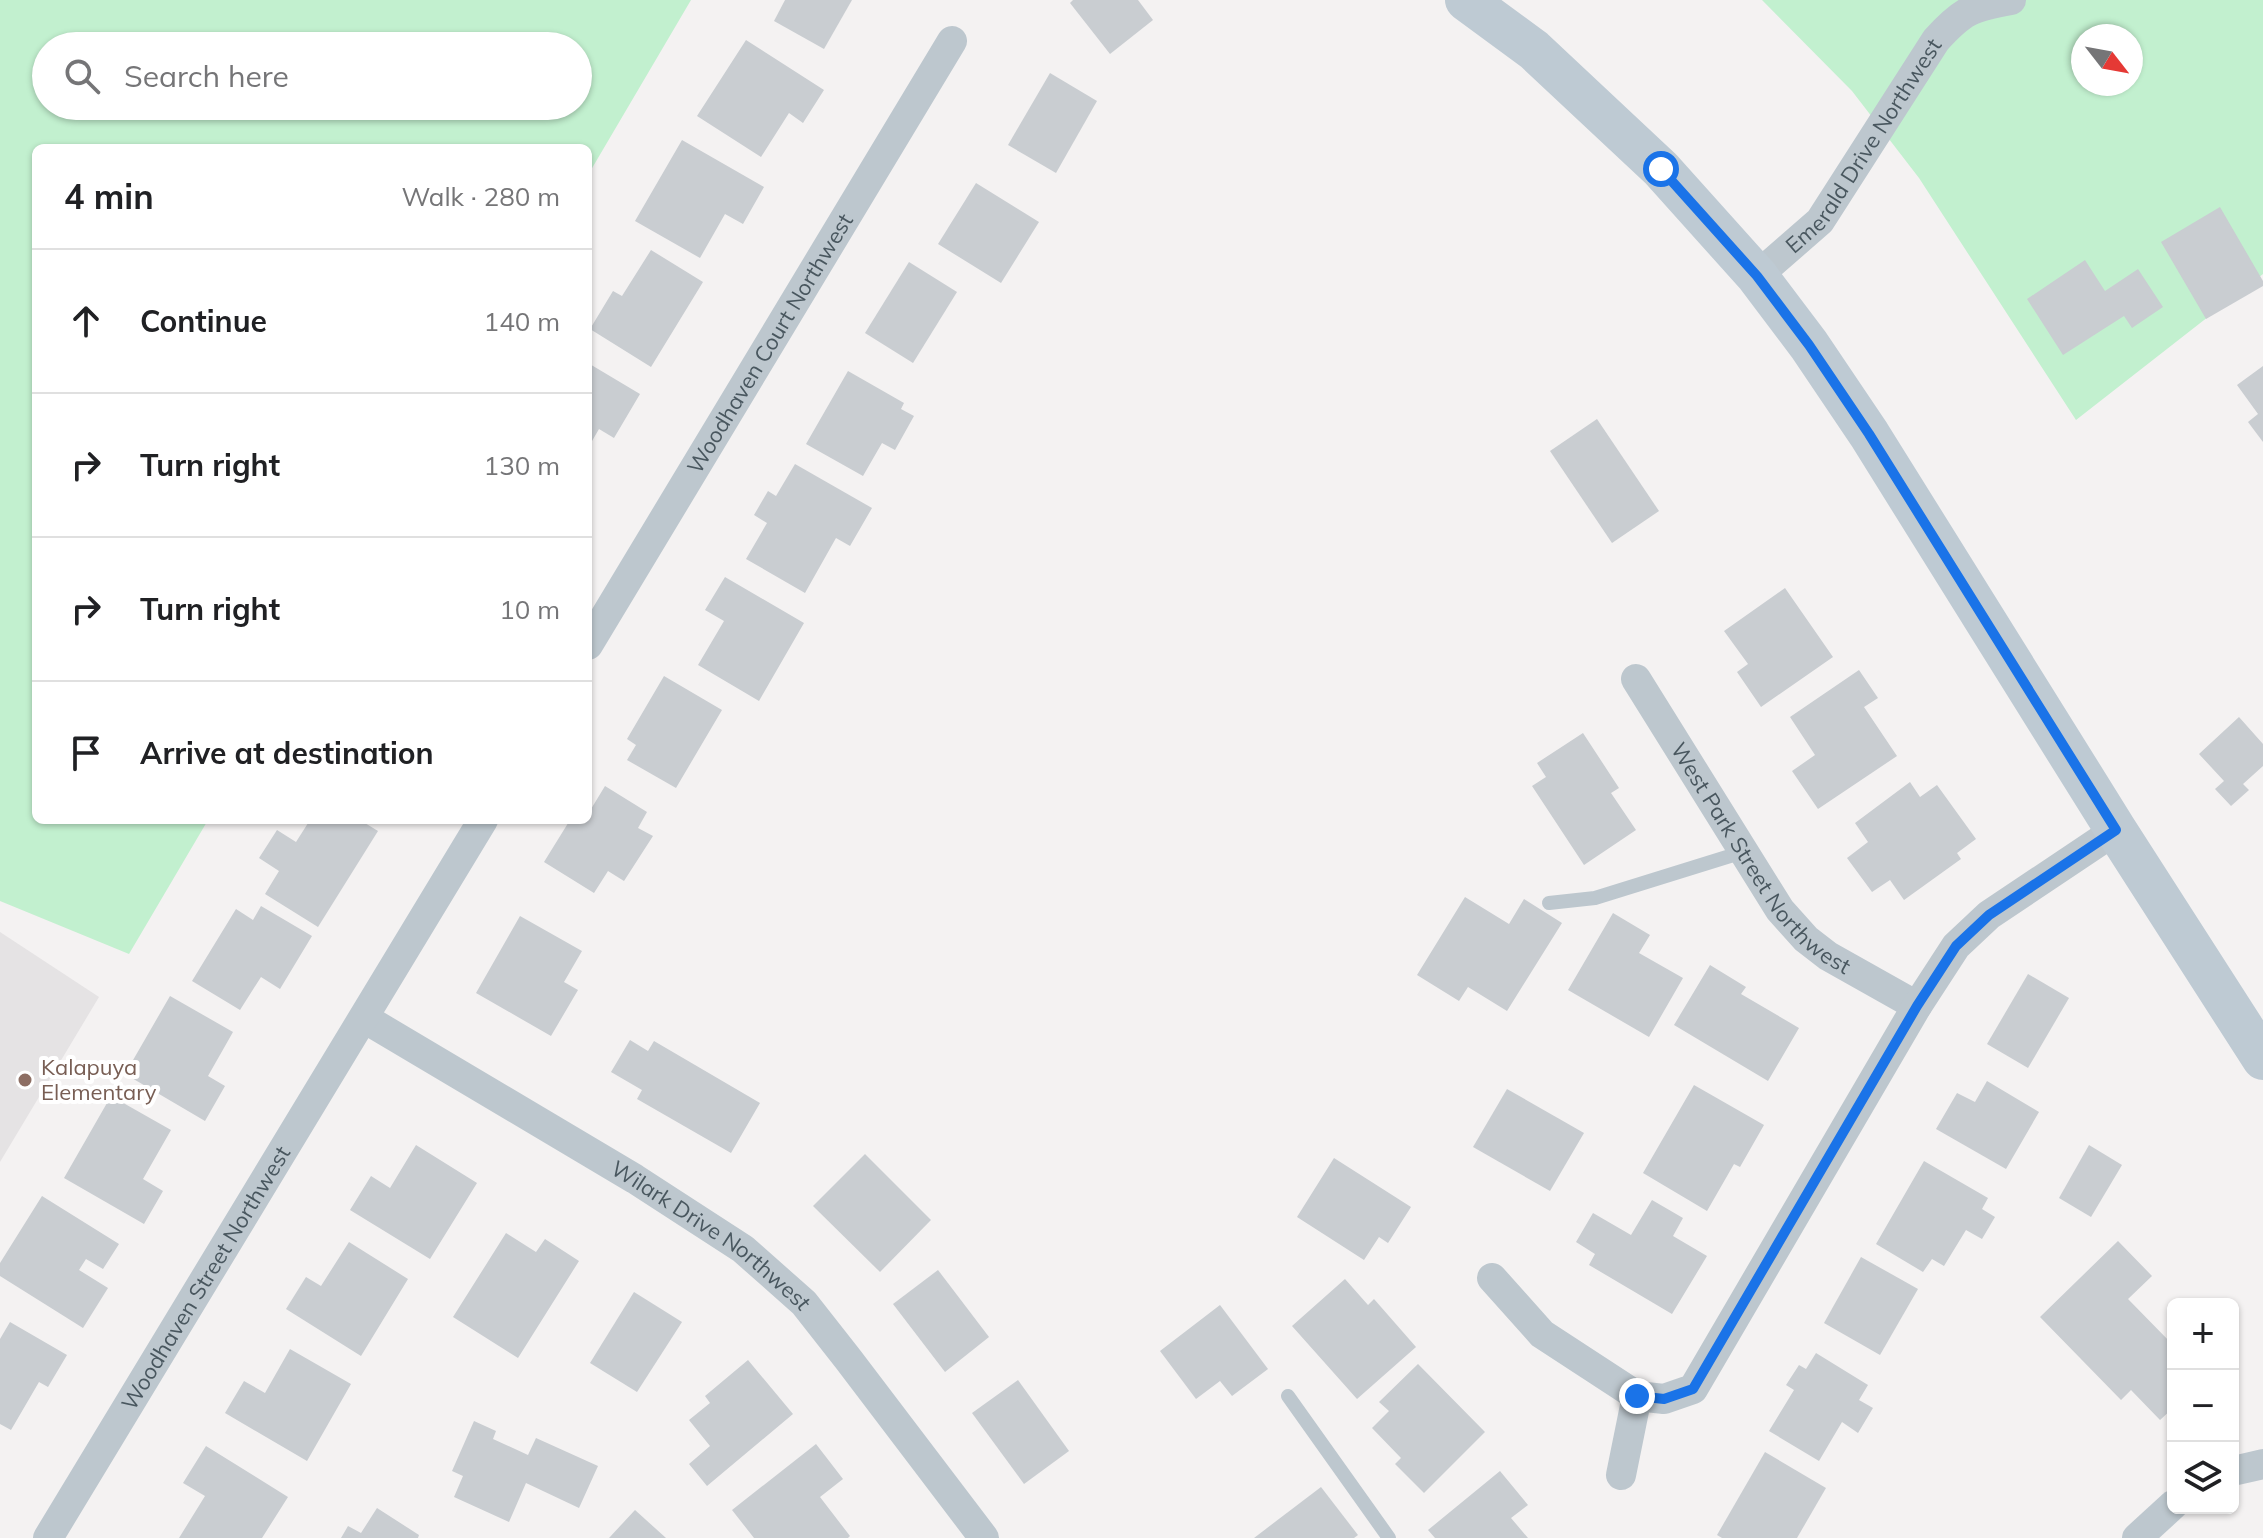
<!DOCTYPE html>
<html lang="en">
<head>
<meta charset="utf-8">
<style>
  body { margin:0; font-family:Mulish,sans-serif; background:#f2f2f2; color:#202124 }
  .controls { position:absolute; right:24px; bottom:24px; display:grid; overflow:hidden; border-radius:12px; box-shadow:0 2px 6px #0004 }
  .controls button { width:72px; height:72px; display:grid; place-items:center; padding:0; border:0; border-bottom:2px solid #e0e0e0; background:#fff; color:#202124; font:40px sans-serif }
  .compass { position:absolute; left:2071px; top:24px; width:72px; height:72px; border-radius:50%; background:#fff; box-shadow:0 2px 6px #0004; rotate:121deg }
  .stop { position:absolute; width:24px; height:24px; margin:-18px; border:6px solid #1a73e8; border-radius:50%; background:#fff }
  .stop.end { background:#1a73e8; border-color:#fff; box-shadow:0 2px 8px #0008 }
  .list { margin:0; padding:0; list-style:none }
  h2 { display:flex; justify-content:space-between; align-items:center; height:104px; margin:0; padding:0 32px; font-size:34px }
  h2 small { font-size:26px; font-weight:400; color:#757577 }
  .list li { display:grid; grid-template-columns:52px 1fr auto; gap:24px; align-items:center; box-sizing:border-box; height:144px; padding:0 32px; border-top:2px solid #e0e0e0 }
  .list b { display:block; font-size:30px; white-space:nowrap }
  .list em { font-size:26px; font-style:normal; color:#757577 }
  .icon { flex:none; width:44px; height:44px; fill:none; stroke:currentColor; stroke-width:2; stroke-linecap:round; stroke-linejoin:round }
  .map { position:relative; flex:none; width:2263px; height:1538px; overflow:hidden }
  .search { position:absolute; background:#fff; box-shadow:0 2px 6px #0004; left:32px; top:32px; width:560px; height:88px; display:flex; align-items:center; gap:20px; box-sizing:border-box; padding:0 28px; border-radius:44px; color:#757577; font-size:30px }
  .panel { position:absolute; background:#fff; box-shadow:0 2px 6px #0004; left:32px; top:144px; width:560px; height:680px; border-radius:12px }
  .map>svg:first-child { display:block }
  .education { fill:#e5e3e4 }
  .green { fill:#c2f0cf; fill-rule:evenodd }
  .building { fill:#c9cdd1 }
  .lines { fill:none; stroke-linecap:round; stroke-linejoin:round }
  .service { stroke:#bdc7ce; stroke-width:14 }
  .minor { stroke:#bdc7ce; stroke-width:30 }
  .secondary { stroke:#becad3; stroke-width:42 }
  .route { stroke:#1a73e8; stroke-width:10 }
  .education-dot { fill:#8d6e63; stroke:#fff; stroke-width:3 }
  .labels { text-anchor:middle; stroke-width:8; stroke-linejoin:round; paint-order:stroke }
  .street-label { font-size:22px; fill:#49575f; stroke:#fff }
  .education-label { font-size:22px; fill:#785e54; stroke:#fff; text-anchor:start }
</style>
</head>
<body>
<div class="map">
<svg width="2263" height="1538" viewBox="0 0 2263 1538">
  <rect width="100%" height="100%" fill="#f4f2f2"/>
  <!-- education -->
  <path class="education" d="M0,932L99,997L0,1162Z"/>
  <!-- green -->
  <g class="green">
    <path d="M0,0H691L588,175V148H36V820H208L129,954L0,901ZM46,46H578V106H46Z"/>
    <path d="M1762,0H2263V274L2076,420L1919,178L1852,91ZM2083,36H2131V84H2083Z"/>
  </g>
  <!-- building -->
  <g class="building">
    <path d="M785,0H852L824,49L774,21Z"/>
    <path d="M1073,0H1138L1153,20L1110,54L1070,3Z"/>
    <path d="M746,40L824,90L803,123L789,113L761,157L697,116Z"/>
    <path d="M1050,73L1097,101L1056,173L1008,145Z"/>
    <path d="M682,140L764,187L743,224L725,214L700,258L635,221Z"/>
    <path d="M976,183L1039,222L1001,283L938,244Z"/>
    <path d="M2220,207L2263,281V286L2206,319L2161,242Z"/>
    <path d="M651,250L703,282L651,367L590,329L613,291L622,296Z"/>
    <path d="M2085,260L2105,291L2138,269L2163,307L2132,328L2124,316L2063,355L2027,299Z"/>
    <path d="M909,262L957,292L913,363L865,333Z"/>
    <path d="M588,363L640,394L614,438L599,429L588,448Z"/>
    <path d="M2263,366V442L2248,422L2258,414L2237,385Z"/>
    <path d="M848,371L904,403L901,409L914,416L895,450L882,443L863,476L806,444Z"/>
    <path d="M1597,419L1659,511L1612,543L1550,451Z"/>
    <path d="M795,464L872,508L850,546L836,538L805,593L746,559L767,523L754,515L768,491L776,496Z"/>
    <path d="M725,577L804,623L759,701L698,665L724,621L705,610Z"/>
    <path d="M1785,588L1833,657L1761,707L1737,672L1748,664L1724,631Z"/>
    <path d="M1859,670L1878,698L1864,707L1897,756L1818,809L1792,771L1815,755L1790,717Z"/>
    <path d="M664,676L722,710L676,788L627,760L636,745L627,739Z"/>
    <path d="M2239,717L2263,744V766L2243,784L2249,790L2231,806L2215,789L2224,781L2199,754Z"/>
    <path d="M1583,733L1619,788L1611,793L1636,830L1584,865L1532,786L1546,777L1537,763Z"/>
    <path d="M1910,782L1920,797L1937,785L1976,839L1957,853L1961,859L1904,900L1890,880L1872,892L1847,858L1868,842L1855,823Z"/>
    <path d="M605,786L647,812L638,828L653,836L624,881L608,871L594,893L544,862L570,820H588V814Z"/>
    <path d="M310,820H360L378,831L318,927L265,894L279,871L259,858L277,830L296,842Z"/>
    <path d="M1465,897L1509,924L1524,899L1562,923L1507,1011L1468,987L1459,1001L1417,975Z"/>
    <path d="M261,906L312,936L280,989L261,977L240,1010L192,981L236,909L253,920Z"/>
    <path d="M1613,913L1650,935L1639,953L1683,978L1649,1037L1568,990Z"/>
    <path d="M520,916L582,951L564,982L578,990L551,1036L476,993Z"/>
    <path d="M1710,965L1746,987L1741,994L1799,1028L1768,1081L1674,1025Z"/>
    <path d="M2028,974L2069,998L2028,1068L1987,1044Z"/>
    <path d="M170,996L233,1032L208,1076L225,1086L205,1121L125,1074Z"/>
    <path d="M630,1040L648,1051L654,1041L760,1103L731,1153L637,1099L642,1090L611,1072Z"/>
    <path d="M1987,1081L2039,1112L2006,1169L1936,1129L1957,1093L1975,1102Z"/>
    <path d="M1694,1085L1764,1125L1740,1167L1734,1164L1707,1211L1643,1173Z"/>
    <path d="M1507,1089L1584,1133L1550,1191L1473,1147Z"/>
    <path d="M111,1096L171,1130L143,1179L163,1191L144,1224L64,1178Z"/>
    <path d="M416,1145L477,1183L430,1259L350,1210L371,1176L390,1188Z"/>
    <path d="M2089,1145L2122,1165L2091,1217L2059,1198Z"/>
    <path d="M865,1154L931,1220L880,1272L813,1206Z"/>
    <path d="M1334,1158L1411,1207L1388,1243L1379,1237L1364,1260L1297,1217Z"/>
    <path d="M1924,1161L1988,1198L1982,1209L1995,1217L1982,1239L1966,1230L1944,1266L1932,1259L1923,1272L1876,1244Z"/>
    <path d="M42,1196L119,1244L103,1269L86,1259L79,1270L108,1288L83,1328L0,1276V1263Z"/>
    <path d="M1652,1200L1683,1218L1673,1236L1707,1256L1672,1314L1589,1265L1595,1254L1576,1242L1593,1213L1631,1235Z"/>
    <path d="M506,1233L536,1252L545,1239L579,1261L518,1358L453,1317Z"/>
    <path d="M2118,1241L2152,1276L2128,1299L2173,1345V1408L2160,1420L2131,1390L2121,1400L2040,1317Z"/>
    <path d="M349,1242L408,1279L361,1356L286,1309L306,1277L321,1286Z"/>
    <path d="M1861,1257L1918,1289L1880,1355L1824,1323Z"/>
    <path d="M938,1270L989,1337L945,1372L893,1304Z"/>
    <path d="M1345,1279L1368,1305L1374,1299L1416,1347L1357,1399L1292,1326Z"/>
    <path d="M634,1292L682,1322L637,1392L590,1363Z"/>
    <path d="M1220,1305L1268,1369L1232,1396L1220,1381L1196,1399L1160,1351Z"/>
    <path d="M10,1322L67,1355L48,1387L39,1382L11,1430L0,1424V1339Z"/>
    <path d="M290,1349L351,1384L307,1461L225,1413L244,1381L265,1393Z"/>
    <path d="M1816,1353L1868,1385L1859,1400L1873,1408L1858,1433L1842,1422L1819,1461L1769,1431L1794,1390L1786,1385L1799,1365L1806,1369Z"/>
    <path d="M748,1360L793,1414L707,1486L689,1464L710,1446L689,1420L710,1403L705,1396Z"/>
    <path d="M1418,1364L1485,1432L1424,1493L1395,1464L1401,1458L1372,1428L1389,1411L1379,1402Z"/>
    <path d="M1018,1380L1069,1451L1024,1484L972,1413Z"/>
    <path d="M474,1421L496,1431L493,1439L528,1455L536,1438L598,1466L579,1508L526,1483L509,1522L454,1497L463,1476L452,1471Z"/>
    <path d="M816,1444L843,1479L820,1497L850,1536L848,1538H754L732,1510Z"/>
    <path d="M206,1446L288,1497L262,1538H179L205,1496L183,1483Z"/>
    <path d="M1765,1452L1826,1488L1797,1538H1722L1717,1535Z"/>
    <path d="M1500,1471L1528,1505L1511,1518L1528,1538H1435L1428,1530Z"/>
    <path d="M1321,1487L1358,1535L1354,1538H1254Z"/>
    <path d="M377,1508L419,1535L418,1538H341L348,1526L361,1533Z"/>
    <path d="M635,1510L666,1538H609Z"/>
  </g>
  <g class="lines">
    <!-- service -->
    <g class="service">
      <path d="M1549,903L1595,898L1743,852"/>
      <path d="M1288,1396L1389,1538"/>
    </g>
    <!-- minor -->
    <g class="minor">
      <path id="s1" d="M1757,276L1820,221L1936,40C1963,10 1972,7 2011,0"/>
      <path id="s2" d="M588,645L952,41"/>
      <path id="s3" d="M1636,679L1780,910L1806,939L1828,956L1917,1006"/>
      <path id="s4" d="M364,1018L635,1179L743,1249L804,1303L848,1359L984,1538"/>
      <path d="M1492,1278L1542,1334L1637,1396L1664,1399L1693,1389L1917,1006L1956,946L1989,915L2116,830"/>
      <path d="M2233,1471L2263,1464"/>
      <path d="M1621,1475L1637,1396"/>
      <path id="s5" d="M48,1538L483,820"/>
      <path d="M2137,1538L2173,1505"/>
    </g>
    <!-- secondary -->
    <path class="secondary" d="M1466,0L1534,50L1661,169L1757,276L1809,345L1869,434L2116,830L2263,1059"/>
  </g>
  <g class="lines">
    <!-- route -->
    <path class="route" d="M1637,1396L1664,1399L1693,1389L1917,1006L1956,946L1989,915L2116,830L1869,434L1809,345L1757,276L1661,169"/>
  </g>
  <!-- markers -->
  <circle class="education-dot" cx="25" cy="1080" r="8"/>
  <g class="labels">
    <!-- street labels -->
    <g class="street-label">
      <text dy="8" stroke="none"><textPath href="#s1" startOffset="170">Emerald Drive Northwest</textPath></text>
      <text dy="8" stroke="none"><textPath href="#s2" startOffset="352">Woodhaven Court Northwest</textPath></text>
      <text dy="8" stroke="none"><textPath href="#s3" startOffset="220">West Park Street Northwest</textPath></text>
      <text dy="8" stroke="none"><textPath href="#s4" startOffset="410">Wilark Drive Northwest</textPath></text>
      <text dy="8" stroke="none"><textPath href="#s5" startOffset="304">Woodhaven Street Northwest</textPath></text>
    </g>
    <!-- education labels -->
    <g class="education-label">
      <text x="41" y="1075">Kalapuya<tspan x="41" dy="25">Elementary</tspan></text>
    </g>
  </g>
</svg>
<div class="controls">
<button>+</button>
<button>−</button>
<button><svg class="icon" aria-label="layers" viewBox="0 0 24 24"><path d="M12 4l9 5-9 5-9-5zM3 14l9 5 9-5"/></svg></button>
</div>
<svg class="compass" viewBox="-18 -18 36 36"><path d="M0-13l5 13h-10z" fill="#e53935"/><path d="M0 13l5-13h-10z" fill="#757577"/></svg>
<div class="stop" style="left:1661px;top:169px"></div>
<div class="stop end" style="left:1637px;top:1396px"></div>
<div class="search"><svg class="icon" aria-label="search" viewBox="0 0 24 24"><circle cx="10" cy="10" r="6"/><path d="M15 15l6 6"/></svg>Search here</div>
<section class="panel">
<h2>4 min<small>Walk · 280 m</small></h2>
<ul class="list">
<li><svg class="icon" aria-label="ahead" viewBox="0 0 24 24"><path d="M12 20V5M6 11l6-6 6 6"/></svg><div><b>Continue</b></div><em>140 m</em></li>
<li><svg class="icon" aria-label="right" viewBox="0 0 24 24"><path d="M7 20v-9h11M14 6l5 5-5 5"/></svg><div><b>Turn right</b></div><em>130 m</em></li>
<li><svg class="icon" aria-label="right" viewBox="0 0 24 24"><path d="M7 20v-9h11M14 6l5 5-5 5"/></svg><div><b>Turn right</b></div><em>10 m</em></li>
<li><svg class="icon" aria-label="arrive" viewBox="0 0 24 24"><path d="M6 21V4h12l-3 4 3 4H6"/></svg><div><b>Arrive at destination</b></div></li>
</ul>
</section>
</div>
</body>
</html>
